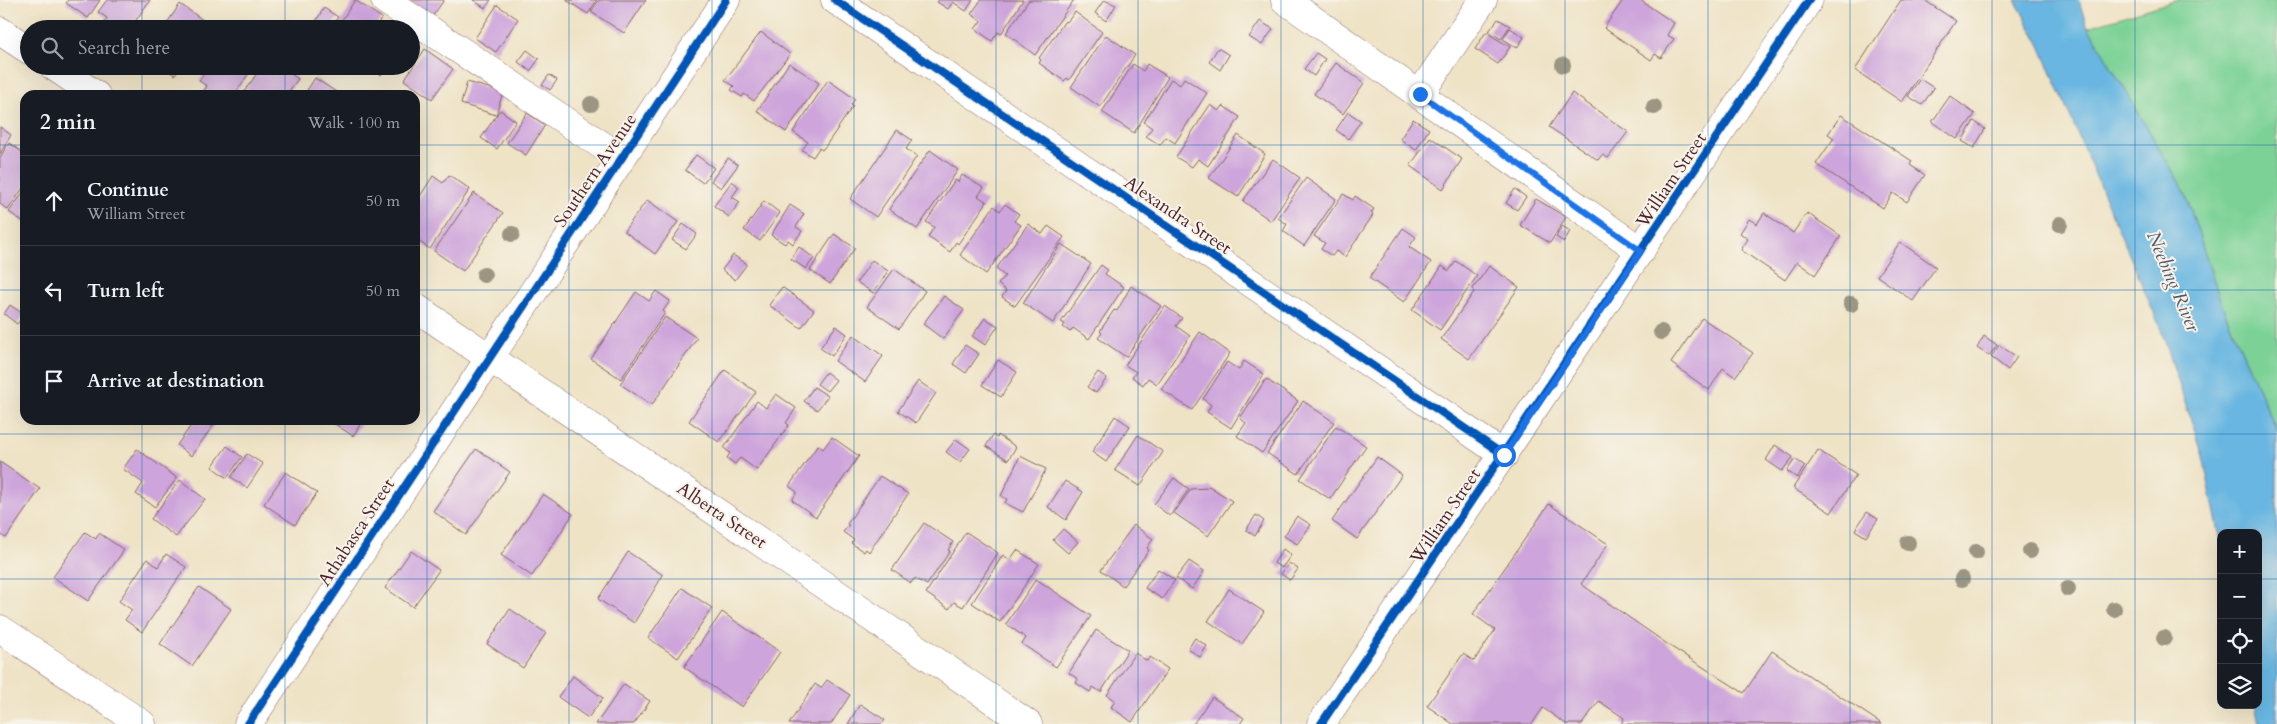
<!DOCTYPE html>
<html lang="en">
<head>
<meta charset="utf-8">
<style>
  body { margin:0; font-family:Cardo,serif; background:#20242c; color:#f1f3f6 }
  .controls { position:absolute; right:15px; bottom:15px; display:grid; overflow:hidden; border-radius:10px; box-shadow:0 5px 20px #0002 }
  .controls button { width:45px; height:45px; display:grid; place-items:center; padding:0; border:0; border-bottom:1px solid #363941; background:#171b24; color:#f1f3f6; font:25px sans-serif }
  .stop { position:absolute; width:15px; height:15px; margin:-11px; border:4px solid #1a73e8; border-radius:50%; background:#fff }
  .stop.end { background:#1a73e8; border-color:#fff; box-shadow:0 1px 5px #0008 }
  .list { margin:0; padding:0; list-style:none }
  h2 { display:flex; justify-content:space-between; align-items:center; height:65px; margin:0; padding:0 20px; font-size:21px }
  h2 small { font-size:16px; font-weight:400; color:#9ea1a6 }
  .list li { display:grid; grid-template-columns:32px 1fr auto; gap:15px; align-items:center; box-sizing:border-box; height:90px; padding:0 20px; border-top:1px solid #363941 }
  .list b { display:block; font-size:19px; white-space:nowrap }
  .list p { margin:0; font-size:16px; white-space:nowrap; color:#9ea1a6 }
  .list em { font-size:16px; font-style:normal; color:#9ea1a6 }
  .icon { flex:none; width:28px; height:28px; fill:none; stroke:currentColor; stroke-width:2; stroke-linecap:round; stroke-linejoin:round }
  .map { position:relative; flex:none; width:2277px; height:724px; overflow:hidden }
  .search { position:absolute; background:#171b24; box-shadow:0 5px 20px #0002; left:20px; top:20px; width:400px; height:55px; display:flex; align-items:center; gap:12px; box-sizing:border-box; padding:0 18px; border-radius:28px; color:#9ea1a6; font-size:19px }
  .panel { position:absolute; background:#171b24; box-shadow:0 5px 20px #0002; left:20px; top:90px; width:400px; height:335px; border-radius:15px }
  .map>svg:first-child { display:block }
  .green { fill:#7bd296; stroke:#627860 }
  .water { fill:#67b6e1; stroke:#586a86 }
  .building { fill:#cda4db }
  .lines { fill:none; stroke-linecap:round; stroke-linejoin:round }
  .minor-casing { stroke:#846461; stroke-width:29 }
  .minor { stroke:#fff; stroke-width:28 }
  .cycleway-casing { stroke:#f7f3e8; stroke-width:11 }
  .cycleway { stroke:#0057b8; stroke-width:8 }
  .tree { fill:#9c9582 }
  .route { stroke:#1a73e8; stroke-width:6 }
  .grid { fill:none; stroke:#1f6fb2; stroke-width:1; stroke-opacity:0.55 }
  .labels { text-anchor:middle; stroke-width:4; stroke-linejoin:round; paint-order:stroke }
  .street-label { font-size:18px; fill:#4a1f2b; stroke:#f7f3e8 }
  .water-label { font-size:19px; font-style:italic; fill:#54546b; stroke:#f7f3e8 }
</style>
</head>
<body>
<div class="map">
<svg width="2277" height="724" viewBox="0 0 2277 724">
  <rect width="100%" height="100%" fill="#f7f3e8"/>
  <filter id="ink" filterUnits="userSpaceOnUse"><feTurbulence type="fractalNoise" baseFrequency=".02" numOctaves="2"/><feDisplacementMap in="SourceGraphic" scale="10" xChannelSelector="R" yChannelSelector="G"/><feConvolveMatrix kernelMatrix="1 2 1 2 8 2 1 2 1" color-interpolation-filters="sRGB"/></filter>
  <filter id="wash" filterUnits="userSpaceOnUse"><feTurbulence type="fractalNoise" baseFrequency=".0096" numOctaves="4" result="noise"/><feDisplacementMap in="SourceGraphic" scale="20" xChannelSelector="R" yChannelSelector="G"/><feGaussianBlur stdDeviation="1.12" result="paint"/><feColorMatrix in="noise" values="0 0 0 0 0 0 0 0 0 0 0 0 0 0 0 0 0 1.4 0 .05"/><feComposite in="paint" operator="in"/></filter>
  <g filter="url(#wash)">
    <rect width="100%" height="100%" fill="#efe3c6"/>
    <!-- green -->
    <path class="green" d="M2178,0H2277V431L2222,306L2185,192L2088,27Z"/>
    <!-- water -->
    <path class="water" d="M2015,0H2078L2088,27L2185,192L2222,306L2277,431V724H2259L2255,705H2258V533H2221V542L2202,453L2160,327L2038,41Z"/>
    <g id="blocks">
      <!-- building -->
      <g class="building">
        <path d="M68,0H100L88,18L66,3Z"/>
        <path d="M107,0H150L130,29H106L102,26L107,18L98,12Z"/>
        <path d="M355,0L382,18L374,29H336Z"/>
        <path d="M409,0H444L432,17Z"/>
        <path d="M473,0H491L485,8Z"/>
        <path d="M566,0H597L588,14Z"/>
        <path d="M599,0H646L624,33L591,12Z"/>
        <path d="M939,0H973L966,11L953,2L948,9L937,2Z"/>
        <path d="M981,0H1023L1001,34L998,32L992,41L975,29L981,21L971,14Z"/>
        <path d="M1029,0H1074L1035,55L1006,33Z"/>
        <path d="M1104,0L1116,5L1106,21L1095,13Z"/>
        <path d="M1623,0H1640L1674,23L1667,35L1674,39L1661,58L1655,54L1651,60L1604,28Z"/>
        <path d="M1901,0H1924L1956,21L1902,102L1855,70Z"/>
        <path d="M180,4L210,25L207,29H163Z"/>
        <path d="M497,5L518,19L496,52L475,38Z"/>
        <path d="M324,8L338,17L330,29H322L314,24Z"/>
        <path d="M1075,12L1102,32L1069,80L1067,78L1064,81L1039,63L1041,60L1039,58L1065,21L1067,22Z"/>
        <path d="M1498,19L1510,26L1501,39L1489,31Z"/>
        <path d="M1260,21L1273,29L1262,45L1249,37Z"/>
        <path d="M1510,28L1524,37L1517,48L1503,39Z"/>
        <path d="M761,32L790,54L754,101L744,94L742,97L731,90L734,86L725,80Z"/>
        <path d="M1486,32L1510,47L1498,64L1475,49Z"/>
        <path d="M1106,35L1135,55L1100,107L1071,87Z"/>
        <path d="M1218,48L1229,55L1220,70L1209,62Z"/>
        <path d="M425,49L453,69L432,99L404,80Z"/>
        <path d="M527,50L539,59L530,71L518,62Z"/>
        <path d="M1316,53L1325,59L1314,76L1304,69Z"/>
        <path d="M789,63L819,83L786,132L757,111Z"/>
        <path d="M1336,63L1364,83L1343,114L1314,94Z"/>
        <path d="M1133,64L1143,71L1147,64L1168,77L1134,133L1102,112Z"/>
        <path d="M161,66H181L175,75Z"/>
        <path d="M209,66H254L234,95H203L202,94L207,86L199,81Z"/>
        <path d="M262,66L270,70L273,66H280L298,79L286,95H242Z"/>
        <path d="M368,66H386L381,75Z"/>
        <path d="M549,75L557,80L550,90L542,85Z"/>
        <path d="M315,78L336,92L334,95H304Z"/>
        <path d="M1184,78L1207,93L1175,143L1166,137L1160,145L1146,136L1152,128L1144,122L1171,79L1180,85Z"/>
        <path d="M1920,79L1934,88L1922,105L1908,96Z"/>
        <path d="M828,80L855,99L851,105L853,106L827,144L822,150L819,148L813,157L802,150L808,142L793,132Z"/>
        <path d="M467,82L503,92L496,115L461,104Z"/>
        <path d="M1572,93L1628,132L1608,158L1602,155L1598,160L1549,127Z"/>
        <path d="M1950,96L1975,114L1957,139L1932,122Z"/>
        <path d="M1210,105L1219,111L1223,106L1240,117L1208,166L1198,159L1192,167L1176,157Z"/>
        <path d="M500,110L516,121L497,149L481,138Z"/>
        <path d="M1348,112L1361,121L1348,139L1336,130Z"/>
        <path d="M527,113L545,125L526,155L507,143Z"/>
        <path d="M1841,115L1912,161L1910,165L1925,175L1907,202L1893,193L1883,208L1816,164L1834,138L1828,134Z"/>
        <path d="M1413,119L1429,129L1416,150L1400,139Z"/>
        <path d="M1974,121L1985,129L1974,148L1962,141Z"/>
        <path d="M0,127L11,135L0,154Z"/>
        <path d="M897,130L912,140L906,149L917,156L876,217L850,199Z"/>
        <path d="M1238,135L1265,154L1238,197L1209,178Z"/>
        <path d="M1430,137L1462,159L1443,189L1410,166Z"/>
        <path d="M9,143L25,154V185L8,210L0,204V157Z"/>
        <path d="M930,150L958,170L917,229L889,209Z"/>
        <path d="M696,155L714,168L703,183L685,170Z"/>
        <path d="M728,158L738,165L721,188L711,181Z"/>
        <path d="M1273,159L1300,178L1271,221L1243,201Z"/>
        <path d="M449,175L470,189L430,249L415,239V204L433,176L443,183Z"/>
        <path d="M962,175L984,188L978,196L987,202L958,244L956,242L950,252L928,237L934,227L926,222L955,180L958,182Z"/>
        <path d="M1306,178L1336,199L1304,246L1283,231L1287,224L1278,218Z"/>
        <path d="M732,181L739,187L732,197L740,202L729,217L714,206Z"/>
        <path d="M1515,189L1526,197L1517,210L1506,203Z"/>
        <path d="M25,190V223L9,212Z"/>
        <path d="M474,193L503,213L463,271L434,251Z"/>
        <path d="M1343,194L1353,200L1355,196L1374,209L1371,213L1373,215L1345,257L1336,251L1332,256L1321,249L1325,243L1314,236Z"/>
        <path d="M1536,199L1566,217L1550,243L1520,225Z"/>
        <path d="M647,200L678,222L655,254L624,231Z"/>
        <path d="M764,201L780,213L760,241L744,230Z"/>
        <path d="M1005,204L1019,214L1014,221L1021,225L986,274L960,255L994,206L1000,211Z"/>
        <path d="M790,205L804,214L796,227L802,231L793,244L788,240L785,244L771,235Z"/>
        <path d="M1764,213L1793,233L1807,213L1841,236L1815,275L1797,262L1785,280L1741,250L1748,239L1740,233L1749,219L1757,224Z"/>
        <path d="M683,224L697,234L686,249L672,240Z"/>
        <path d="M1028,224L1042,234L1048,226L1064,237L1015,306L1002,297L1006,291L998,284L1005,276L996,269Z"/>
        <path d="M1562,226L1570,231L1564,242L1556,237Z"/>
        <path d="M1403,228L1416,237L1409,247L1431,262L1404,302L1369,278Z"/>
        <path d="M834,234L855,248L830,284L810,270Z"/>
        <path d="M1900,242L1936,267L1913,301L1877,276Z"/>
        <path d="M1061,244L1091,264L1053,323L1023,303Z"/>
        <path d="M799,247L814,258L806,269L791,259Z"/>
        <path d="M733,255L747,264L735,280L722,270Z"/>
        <path d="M872,260L888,271L873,293L857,282Z"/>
        <path d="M1456,261L1477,276L1440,330L1412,310L1442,266L1449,271Z"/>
        <path d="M1101,265L1108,270L1105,274L1124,287L1089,339L1073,328L1070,332L1063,327L1065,324L1061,322Z"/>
        <path d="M1489,266L1519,287L1469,359L1441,339L1474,292L1472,290Z"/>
        <path d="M894,269L925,291L899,329L867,307Z"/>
        <path d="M1131,286L1161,306L1126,357L1098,338L1102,333L1100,331L1114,310L1117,311Z"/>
        <path d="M782,287L814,310L801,328L769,305Z"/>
        <path d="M656,291L670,301L663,311L665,313L621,379L591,359L636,292L649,301Z"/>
        <path d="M944,296L964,310L943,339L923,324Z"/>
        <path d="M10,305L25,315L17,324L4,314Z"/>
        <path d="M1165,306L1182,318L1176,326L1190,336L1157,384L1148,378L1143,385L1132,377L1136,372L1125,365Z"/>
        <path d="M665,317L697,338L652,405L620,384Z"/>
        <path d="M985,318L998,326L985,345L972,336Z"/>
        <path d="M1702,318L1753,353L1735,377L1723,368L1709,390L1671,363Z"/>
        <path d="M836,326L847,334L832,356L820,348Z"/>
        <path d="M1200,332L1230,353L1192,410L1161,389Z"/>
        <path d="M853,335L883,356L865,382L835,361Z"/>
        <path d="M1984,336L1997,345L1989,356L1977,348Z"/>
        <path d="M965,345L979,354L966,373L953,364Z"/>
        <path d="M1999,345L2017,357L2008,370L1991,357Z"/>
        <path d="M998,360L1017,372L1001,397L982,385Z"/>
        <path d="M1244,361L1264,374L1231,428L1207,412L1211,405L1203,399L1227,362L1239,370Z"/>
        <path d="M725,370L756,392L719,442L689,421Z"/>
        <path d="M826,372L836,380L827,391L817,384Z"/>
        <path d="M1098,372L1107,378L1096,393L1087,387Z"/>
        <path d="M1266,379L1298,401L1262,453L1237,436L1246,423L1240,418Z"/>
        <path d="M918,381L936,393L916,423L898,411Z"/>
        <path d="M814,387L828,396L817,410L804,401Z"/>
        <path d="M776,394L796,408L786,423L789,425L757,470L740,458L735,464L727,458L730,453L724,448L757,401L766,408Z"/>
        <path d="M1303,401L1334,422L1298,474L1267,453Z"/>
        <path d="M1115,416L1130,426L1106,462L1092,452Z"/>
        <path d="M195,420H213L216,422L191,456L177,445Z"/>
        <path d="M329,420H363L353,436Z"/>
        <path d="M1336,426L1366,446L1330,499L1300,479Z"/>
        <path d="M993,435L997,438L998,435L1016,447L1008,460L986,446Z"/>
        <path d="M1138,435L1163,452L1140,486L1115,470Z"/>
        <path d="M832,437L859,456L816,517L792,500L797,492L789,486L818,445L823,449Z"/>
        <path d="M956,439L970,449L960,462L946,452Z"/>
        <path d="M1775,445L1793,457L1782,471L1766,460Z"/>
        <path d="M227,446L242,457L227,478L212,467Z"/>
        <path d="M137,449L177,478L155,507L136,494L143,483L123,469Z"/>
        <path d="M476,449L510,472L466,535L433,511Z"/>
        <path d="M1818,450L1856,475L1831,513L1793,488Z"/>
        <path d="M247,454L263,464L247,488L231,477Z"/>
        <path d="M1020,456L1046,469L1023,512L1005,503L1007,499L1001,496Z"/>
        <path d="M1377,457L1402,475L1357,539L1332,521Z"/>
        <path d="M1795,459L1805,466L1797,478L1787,471Z"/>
        <path d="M0,462L40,489L6,538L0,534Z"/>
        <path d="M286,472L317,493L295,525L264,504Z"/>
        <path d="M880,476L908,494L869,552L866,549L864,552L851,543L854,540L843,532L849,525L847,524Z"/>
        <path d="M1174,478L1189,489L1170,516L1154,504Z"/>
        <path d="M180,480L205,499L176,537L151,519Z"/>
        <path d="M1065,481L1083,492L1066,520L1048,507Z"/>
        <path d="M1209,486L1232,501L1208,536L1174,513L1191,489L1207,488Z"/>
        <path d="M543,494L573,514L532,576L501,555Z"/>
        <path d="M1549,504L1608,544L1581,584L1673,648L1744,693L1772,651L1882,724H1621L1624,718L1599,701L1582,724H1566L1543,708L1532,724H1453L1427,706L1463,654L1474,661L1495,630L1473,614Z"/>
        <path d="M1867,512L1878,519L1866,537L1855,530Z"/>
        <path d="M1256,515L1264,521L1255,536L1246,530Z"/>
        <path d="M1297,516L1311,525L1297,544L1284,536Z"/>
        <path d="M924,523L953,542L948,550L950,551L927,585L915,578L911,583L892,570Z"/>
        <path d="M1134,525L1153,539L1147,548L1149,550L1123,586L1101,570Z"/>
        <path d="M1063,529L1078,542L1068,553L1053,540Z"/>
        <path d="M85,532L96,539L99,533L124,550L88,601L53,577Z"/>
        <path d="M966,532L998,553L963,607L954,602L949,609L926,593Z"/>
        <path d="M1283,549L1291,555L1282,568L1274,563Z"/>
        <path d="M1017,550L1039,564L1000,622L972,603L1003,555L1010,560Z"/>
        <path d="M411,551L439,570L413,607L385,588Z"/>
        <path d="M628,552L663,575L634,623L598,599Z"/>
        <path d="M166,554L186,567L142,632L125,620L132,610L119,601L147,559L158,567Z"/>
        <path d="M1189,561L1204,571L1192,589L1176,578Z"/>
        <path d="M1289,563L1298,569L1290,580L1281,574Z"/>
        <path d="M1158,569L1175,580L1162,599L1145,588Z"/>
        <path d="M1036,579L1091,616L1056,667L1022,644L1026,638L1006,624Z"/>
        <path d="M199,587L231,609L192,666L160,644Z"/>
        <path d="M682,588L712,608L678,658L648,638Z"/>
        <path d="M1229,589L1264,612L1242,644L1208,621Z"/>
        <path d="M510,609L546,633L523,668L487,644Z"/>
        <path d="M722,612L780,652L742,707L684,667Z"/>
        <path d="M1096,630L1128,650L1101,692L1093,687L1090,692L1076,683L1078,679L1069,673Z"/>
        <path d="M1195,638L1207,646L1200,657L1188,649Z"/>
        <path d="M1135,653L1147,661L1150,657L1168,669L1132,722L1111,707L1115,701L1107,695Z"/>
        <path d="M573,676L603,698L588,718L558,697Z"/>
        <path d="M827,680L850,695L831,724H789L815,684L821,688Z"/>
        <path d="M624,684L650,701L634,724H596Z"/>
        <path d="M1212,697L1244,718L1240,724H1193Z"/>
        <path d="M860,704L885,720L882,724H848Z"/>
      </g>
    </g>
  </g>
  <g filter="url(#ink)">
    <use href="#blocks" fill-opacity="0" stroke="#846461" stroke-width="1"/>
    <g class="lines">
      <!-- minor casing -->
      <g class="minor-casing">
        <g id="minor">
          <path d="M385,0L621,158"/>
          <path d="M835,0L1504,455"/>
          <path d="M1285,0L1641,251"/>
          <path d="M0,31L29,50"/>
          <path d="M53,66L96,95"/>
          <path d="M1420,94L1483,0"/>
          <path d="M415,307L1028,724"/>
          <path d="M0,629L142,724"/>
          <path d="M248,724L726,0"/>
          <path d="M1321,724L1809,0"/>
        </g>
      </g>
      <!-- minor -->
      <use href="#minor" class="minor"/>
      <!-- cycleway casing -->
      <g class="cycleway-casing">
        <g id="cycleway">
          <path d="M835,0L1504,455"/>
          <path d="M248,724L726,0"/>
          <path d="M1321,724L1809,0"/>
        </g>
      </g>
      <!-- cycleway -->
      <use href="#cycleway" class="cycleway"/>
    </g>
    <!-- trees -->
    <g class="tree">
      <circle cx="1563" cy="65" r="8"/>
      <circle cx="591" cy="104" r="8"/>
      <circle cx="1654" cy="107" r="8"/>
      <circle cx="2060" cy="224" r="8"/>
      <circle cx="512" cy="234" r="8"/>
      <circle cx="484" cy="275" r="8"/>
      <circle cx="1851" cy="304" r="8"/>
      <circle cx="1661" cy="332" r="8"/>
      <circle cx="1908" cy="543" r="8"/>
      <circle cx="2030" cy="551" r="8"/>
      <circle cx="1976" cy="552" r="8"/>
      <circle cx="1962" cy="579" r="8"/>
      <circle cx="2068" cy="589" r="8"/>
      <circle cx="2114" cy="609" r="8"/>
      <circle cx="2164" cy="638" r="8"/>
    </g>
  </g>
  <g class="lines" filter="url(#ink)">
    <!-- route -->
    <path class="route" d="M1420,94L1641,251L1504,455"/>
  </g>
  <!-- grid -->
  <path class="grid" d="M142,0V29M285,0V29M427,0V724M569,0V724M712,0V724M854,0V724M996,0V724M1138,0V724M1281,0V724M1423,0V724M1565,0V724M1708,0V724M1850,0V724M1992,0V724M2135,0V724M142,66V95M285,66V95M0,145H25M415,145H2277M0,290H25M415,290H2277M142,420V724M285,420V724M0,434H2277M0,579H2221M2258,579H2277"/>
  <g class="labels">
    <!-- street labels -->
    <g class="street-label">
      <text transform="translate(595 170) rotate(-56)" y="6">Southern Avenue</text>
      <text transform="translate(1671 180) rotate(-56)" y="6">William Street</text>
      <text transform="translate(1178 215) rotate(34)" y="6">Alexandra Street</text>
      <text transform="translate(722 515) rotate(34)" y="6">Alberta Street</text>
      <text transform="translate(1445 516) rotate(-56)" y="6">William Street</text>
      <text transform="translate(356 532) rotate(-57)" y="6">Athabasca Street</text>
    </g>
    <!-- water labels -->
    <g class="water-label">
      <text transform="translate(2174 281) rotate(67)" y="7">Neebing River</text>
    </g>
  </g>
</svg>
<div class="controls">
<button>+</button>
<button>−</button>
<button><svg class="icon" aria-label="locate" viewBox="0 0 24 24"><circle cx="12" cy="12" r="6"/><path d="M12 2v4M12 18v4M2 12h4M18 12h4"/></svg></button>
<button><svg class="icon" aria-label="layers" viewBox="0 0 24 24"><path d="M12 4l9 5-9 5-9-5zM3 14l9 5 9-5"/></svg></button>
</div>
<div class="stop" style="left:1504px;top:455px"></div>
<div class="stop end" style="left:1420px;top:94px"></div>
<div class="search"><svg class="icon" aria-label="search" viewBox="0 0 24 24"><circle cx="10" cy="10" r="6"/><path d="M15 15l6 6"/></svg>Search here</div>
<section class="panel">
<h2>2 min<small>Walk · 100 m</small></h2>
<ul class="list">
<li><svg class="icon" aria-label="ahead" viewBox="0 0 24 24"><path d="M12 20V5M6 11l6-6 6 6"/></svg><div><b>Continue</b><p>William Street</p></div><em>50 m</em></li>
<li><svg class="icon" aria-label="left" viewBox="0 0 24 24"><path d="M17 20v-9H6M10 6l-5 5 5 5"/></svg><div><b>Turn left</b></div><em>50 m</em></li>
<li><svg class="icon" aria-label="arrive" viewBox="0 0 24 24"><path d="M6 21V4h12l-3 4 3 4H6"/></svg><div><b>Arrive at destination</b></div></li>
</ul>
</section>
</div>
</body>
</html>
